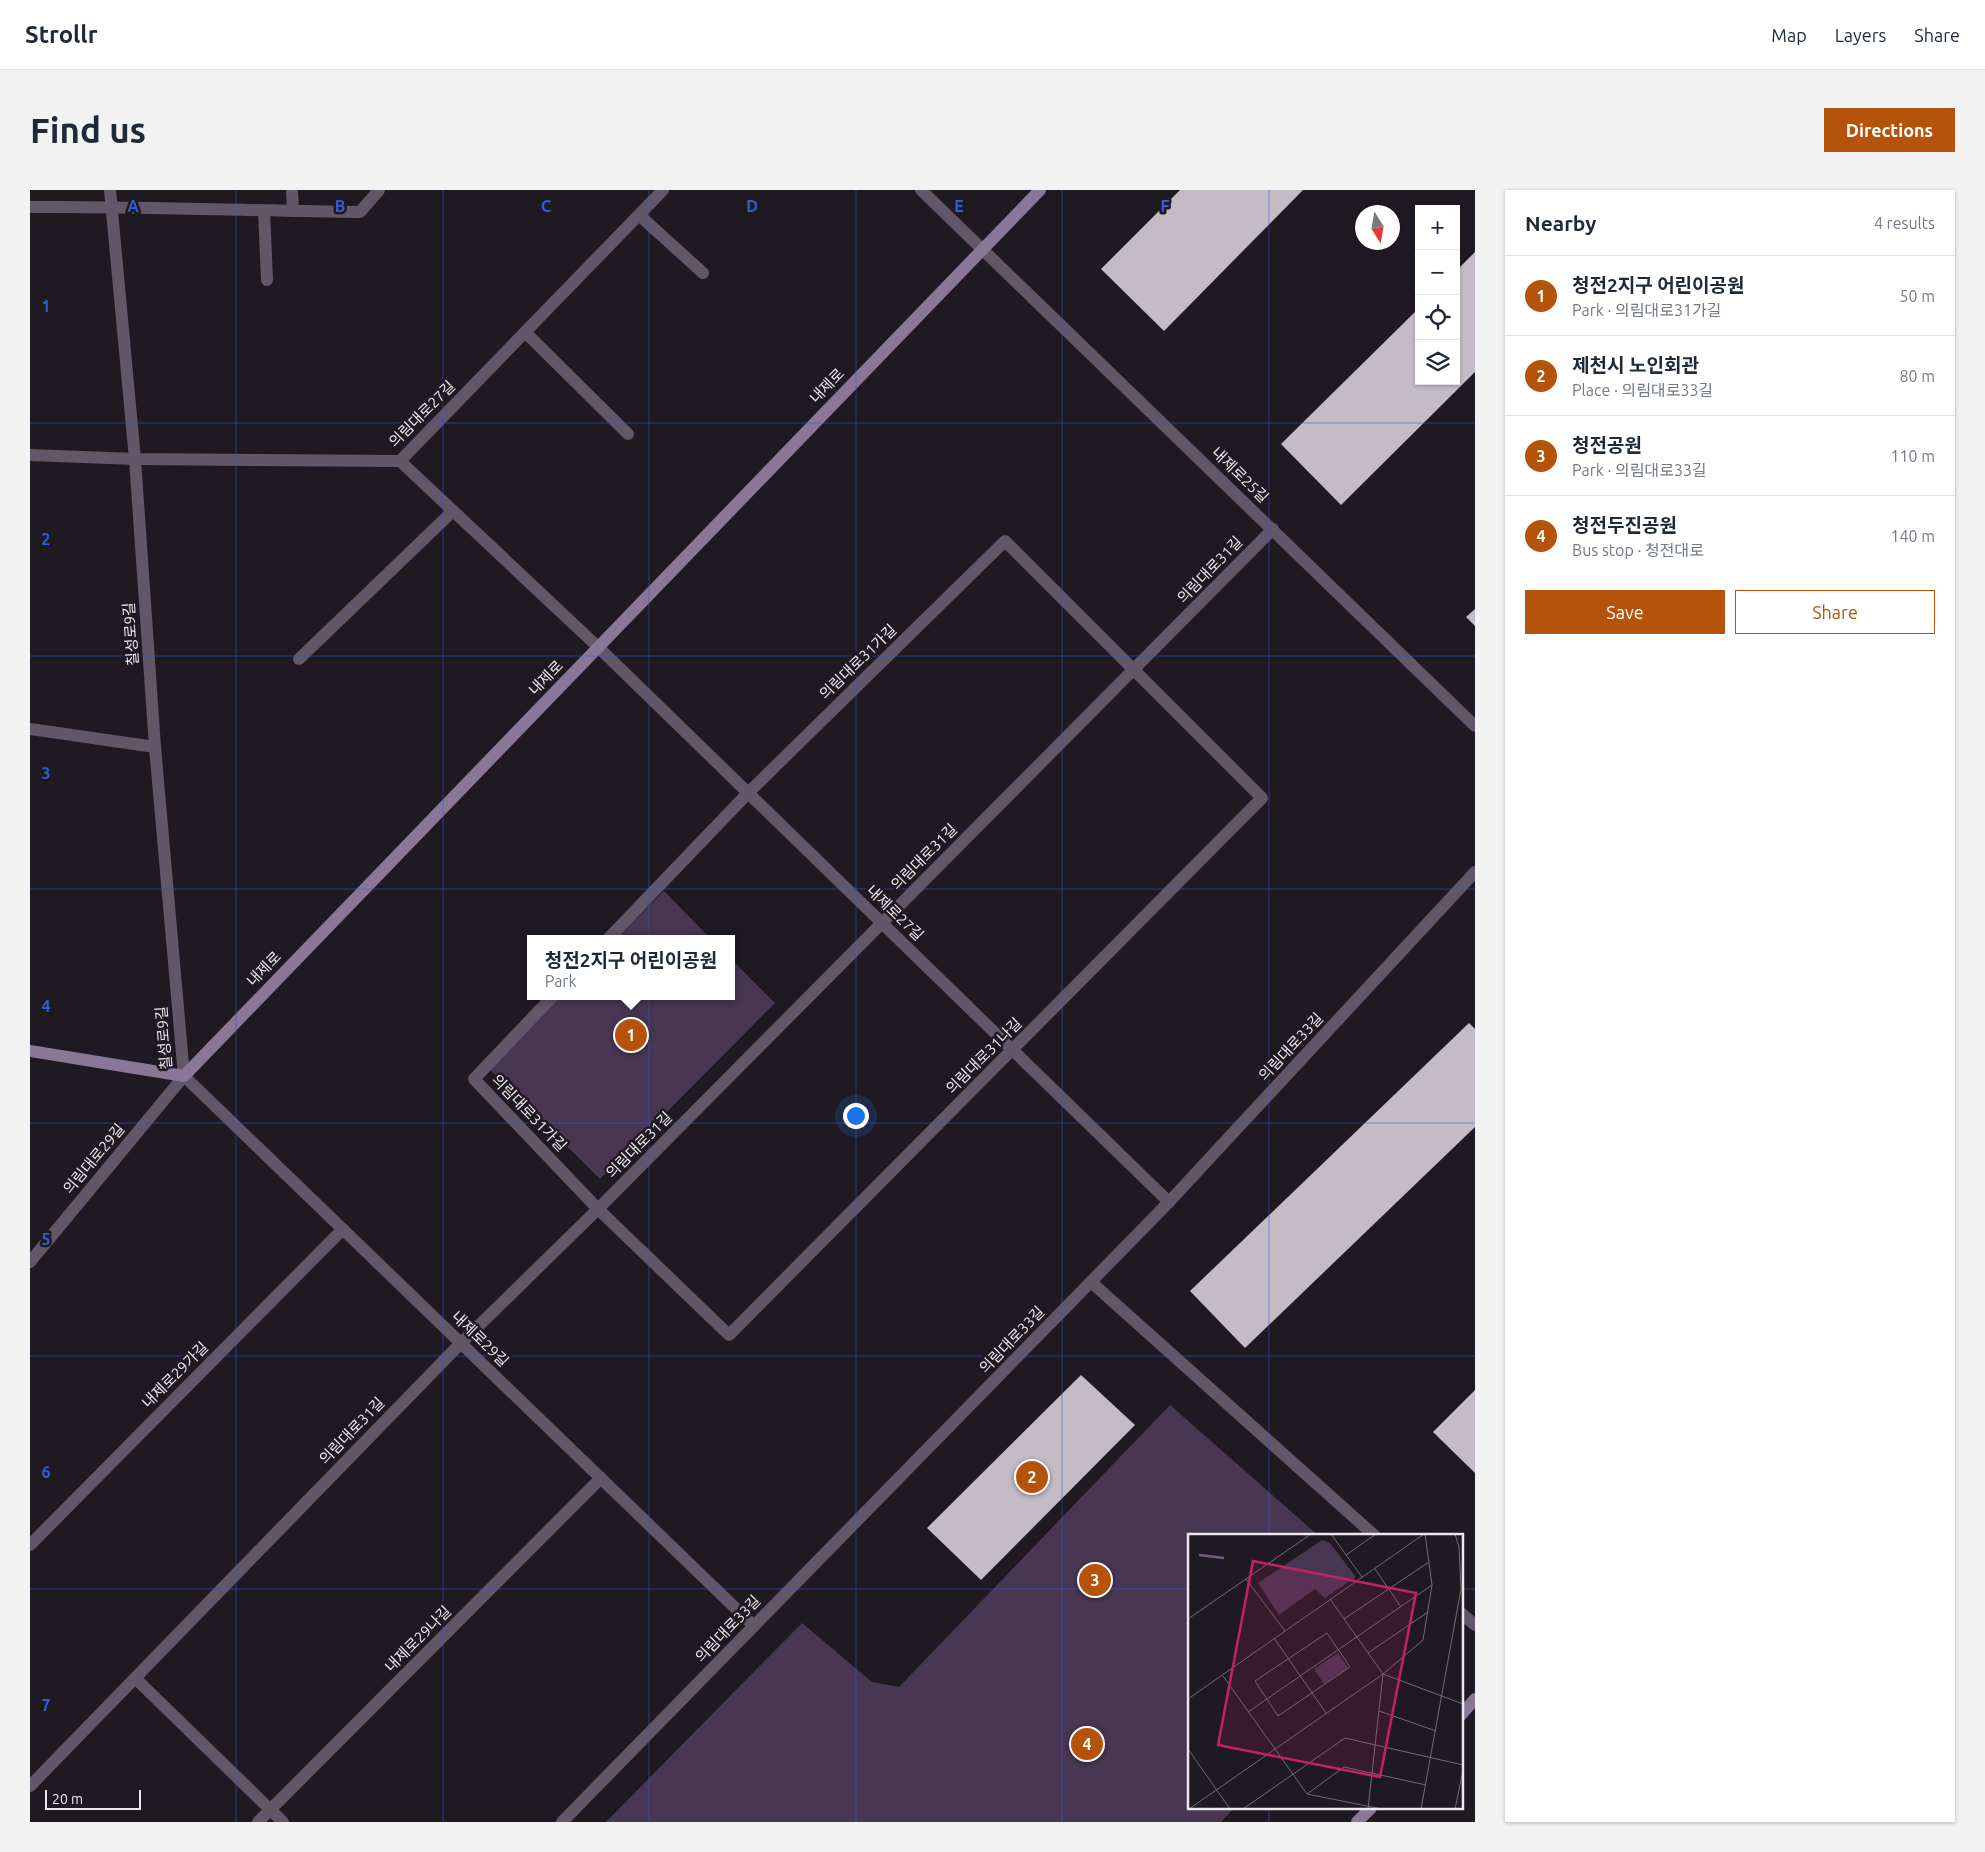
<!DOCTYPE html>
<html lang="en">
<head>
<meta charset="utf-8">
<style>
  body { margin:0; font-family:Ubuntu,"Noto Sans KR",sans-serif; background:#f2f2f3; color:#1f2937 }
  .controls { position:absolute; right:15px; top:15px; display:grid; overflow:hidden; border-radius:0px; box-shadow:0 1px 4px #0004 }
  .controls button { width:45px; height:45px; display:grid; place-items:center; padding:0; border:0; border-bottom:1px solid #e0e1e3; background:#fff; color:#1f2937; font:25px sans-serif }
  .compass { position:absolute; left:1325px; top:15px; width:45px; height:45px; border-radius:50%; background:#fff; box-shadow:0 1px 4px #0004; rotate:169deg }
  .scale { position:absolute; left:15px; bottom:12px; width:96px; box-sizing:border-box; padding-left:5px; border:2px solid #ece8ee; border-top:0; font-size:14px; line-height:18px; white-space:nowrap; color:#ece8ee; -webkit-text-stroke:4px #1f1a22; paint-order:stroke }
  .you { position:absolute; left:825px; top:925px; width:18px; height:18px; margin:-12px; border:4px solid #fff; border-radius:50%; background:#1a73e8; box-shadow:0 0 0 8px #1a73e833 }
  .badge { display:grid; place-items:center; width:32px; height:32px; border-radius:50%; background:#b45309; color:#fff; font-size:16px; font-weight:700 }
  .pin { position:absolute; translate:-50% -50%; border:2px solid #fff; box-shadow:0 1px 5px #0006 }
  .popup { position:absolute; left:497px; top:745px; width:208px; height:65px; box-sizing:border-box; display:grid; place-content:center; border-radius:0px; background:#fff; filter:drop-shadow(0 1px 4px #0005); font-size:16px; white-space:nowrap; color:#747a83 }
  .popup b { font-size:19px; color:#1f2937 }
  .popup::after { content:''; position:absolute; left:50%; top:100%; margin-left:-10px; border:10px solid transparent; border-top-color:#fff }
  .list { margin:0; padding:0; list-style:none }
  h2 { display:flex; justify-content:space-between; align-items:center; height:65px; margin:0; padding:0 20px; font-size:21px }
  h2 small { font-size:16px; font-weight:400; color:#747a83 }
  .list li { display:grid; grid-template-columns:32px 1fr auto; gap:15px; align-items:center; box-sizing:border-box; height:80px; padding:0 20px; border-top:1px solid #e0e1e3 }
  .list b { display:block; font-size:19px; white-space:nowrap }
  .list p { margin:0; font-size:16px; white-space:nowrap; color:#747a83 }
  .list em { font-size:16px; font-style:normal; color:#747a83 }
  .actions { display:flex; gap:10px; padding:15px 20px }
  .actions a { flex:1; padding:11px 0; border:1px solid #b45309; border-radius:0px; text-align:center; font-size:18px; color:#b45309 }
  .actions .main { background:#b45309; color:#fff }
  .icon { flex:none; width:28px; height:28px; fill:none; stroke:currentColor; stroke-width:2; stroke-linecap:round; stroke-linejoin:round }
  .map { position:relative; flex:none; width:1445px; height:1632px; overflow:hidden; border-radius:0px }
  header { display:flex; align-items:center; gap:30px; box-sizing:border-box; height:70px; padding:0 25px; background:#fff; border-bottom:1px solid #e0e1e3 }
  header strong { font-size:24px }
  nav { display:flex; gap:28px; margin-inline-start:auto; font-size:18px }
  .intro { display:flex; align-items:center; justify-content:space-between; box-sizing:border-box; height:120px; padding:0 30px }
  h1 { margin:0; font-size:35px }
  .button { padding:12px 22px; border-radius:0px; background:#b45309; color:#fff; font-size:18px; font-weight:700 }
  main { display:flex; gap:30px; padding:0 30px }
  aside { flex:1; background:#fff; border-radius:0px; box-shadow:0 1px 4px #0004 }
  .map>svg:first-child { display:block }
  .green { fill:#483653 }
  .building { fill:#c3bcc7 }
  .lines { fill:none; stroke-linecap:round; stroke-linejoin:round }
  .lane { stroke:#625669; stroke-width:12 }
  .street { stroke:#625669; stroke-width:12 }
  .secondary { stroke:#8a7696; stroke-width:12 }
  .grid { fill:none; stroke:#325dda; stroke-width:1; stroke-opacity:0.55 }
  .labels { text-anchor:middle; stroke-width:5; stroke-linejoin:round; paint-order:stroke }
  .street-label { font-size:15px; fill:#ece8ee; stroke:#1f1a22 }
  .inset-river { fill:none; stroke:#765a86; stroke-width:2.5 }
  .inset-road { fill:none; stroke:#716c74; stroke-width:1 }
  .view { fill:#c42262; fill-opacity:0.15; stroke:#c42262; stroke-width:2.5 }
  .inset-edge { fill:none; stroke:#ece8ee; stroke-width:2.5 }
  .grid-label { font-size:16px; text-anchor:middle; font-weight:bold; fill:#325dda; stroke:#1f1a22; stroke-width:5; stroke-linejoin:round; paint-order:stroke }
</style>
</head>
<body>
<header>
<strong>Strollr</strong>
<nav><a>Map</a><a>Layers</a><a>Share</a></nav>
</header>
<div class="intro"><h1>Find us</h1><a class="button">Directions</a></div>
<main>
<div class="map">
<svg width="1445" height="1632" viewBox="0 0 1445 1632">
  <rect width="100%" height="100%" fill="#1f1a22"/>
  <!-- green -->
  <g class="green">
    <path d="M634,701L681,749H586Z"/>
    <path d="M701,769L745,813L570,989L457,877L529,806H701Z"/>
    <path d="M1140,1215L1289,1346H1159V1618H1204L1191,1632H576L772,1433L842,1492L869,1497Z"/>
  </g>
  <!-- building -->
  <g class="building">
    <path d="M1150,0H1273L1134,141L1071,79Z"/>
    <path d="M1445,62V182L1311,315L1251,254L1389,118V191H1426V81Z"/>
    <path d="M1445,419V436L1436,427Z"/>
    <path d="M1439,833L1445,839V937L1215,1158L1160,1101Z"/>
    <path d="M1051,1185L1105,1235L951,1390L897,1338Z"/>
    <path d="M1445,1200V1283L1403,1242Z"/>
  </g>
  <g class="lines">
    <!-- lane -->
    <g class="lane">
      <path d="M262,0L263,21"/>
      <path d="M234,21L237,90"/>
      <path d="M609,25L673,83"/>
      <path d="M495,142L598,244"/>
      <path d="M370,271L568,457"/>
      <path d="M269,469L423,321"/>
    </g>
    <!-- street -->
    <g class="street">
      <path d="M80,0L105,269L125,557L154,886"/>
      <path d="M891,0L1445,536"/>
      <path d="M0,17C110,16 220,21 330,22L349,0"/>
      <path d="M0,265L105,269L370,271L633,0"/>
      <path d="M568,457L1139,1012"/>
      <path d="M0,539L125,557"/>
      <path d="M523,806L444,889L568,1019L699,1145L1232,608L975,351L718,603L578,749"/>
      <path d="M154,886L724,1436"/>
      <path d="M0,1072L154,886"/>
      <path d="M1061,1092L1345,1346"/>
      <path d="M0,1355L313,1039"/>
      <path d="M1431,1423L1445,1435"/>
      <path d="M105,1488L253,1632"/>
      <path d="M0,1596L431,1153L568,1019L1243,339"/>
      <path d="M228,1632L571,1288"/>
      <path d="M532,1632L1139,1012L1445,682"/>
    </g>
    <!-- secondary -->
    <g class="secondary">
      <path d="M0,861L154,886L1010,0"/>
      <path d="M1431,1525L1445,1509"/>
      <path d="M1327,1632L1341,1618"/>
    </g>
  </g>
  <!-- grid -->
  <path class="grid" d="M206,0V1632M413,0V1632M619,0V1632M826,0V1632M1032,0V1632M1239,0V1346M0,233H1445M0,466H1445M0,699H1445M0,933H1445M0,1166H1445M0,1399H1159M1431,1399H1445M1239,1618V1632"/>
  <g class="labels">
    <!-- street labels -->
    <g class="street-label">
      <text transform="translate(797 196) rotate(-46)" y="5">내제로</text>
      <text transform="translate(392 224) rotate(-45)" y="5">의림대로27길</text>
      <text transform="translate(1210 285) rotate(44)" y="5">내제로25길</text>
      <text transform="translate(1180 380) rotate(-46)" y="5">의림대로31길</text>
      <text transform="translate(101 444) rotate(-94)" y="5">칠성로9길</text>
      <text transform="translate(828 472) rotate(-44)" y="5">의림대로31가길</text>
      <text transform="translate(516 488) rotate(-46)" y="5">내제로</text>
      <text transform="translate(894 667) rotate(-45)" y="5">의림대로31길</text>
      <text transform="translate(865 723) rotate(44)" y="5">내제로27길</text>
      <text transform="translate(234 779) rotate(-46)" y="5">내제로</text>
      <text transform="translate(134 848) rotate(-95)" y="5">칠성로9길</text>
      <text transform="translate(1261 857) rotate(-47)" y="5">의림대로33길</text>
      <text transform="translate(954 866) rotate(-45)" y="5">의림대로31나길</text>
      <text transform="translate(499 923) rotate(46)" y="5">의림대로31가길</text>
      <text transform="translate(609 955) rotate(-45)" y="5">의림대로31길</text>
      <text transform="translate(64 969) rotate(-50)" y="5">의림대로29길</text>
      <text transform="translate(450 1149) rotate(44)" y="5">내제로29길</text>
      <text transform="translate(982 1150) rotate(-46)" y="5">의림대로33길</text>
      <text transform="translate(145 1185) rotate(-45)" y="5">내제로29가길</text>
      <text transform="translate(322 1241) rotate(-46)" y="5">의림대로31길</text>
      <text transform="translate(698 1439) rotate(-46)" y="5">의림대로33길</text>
      <text transform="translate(388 1449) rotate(-45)" y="5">내제로29나길</text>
    </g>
  </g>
  <!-- overview -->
  <g transform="translate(1158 1344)">
    <rect width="275" height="275" fill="#1f1a22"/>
    <path d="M134,6L142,9L168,43L137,64L127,55L91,81L70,49ZM150,119L160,134L136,150L126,135Z" fill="#483653"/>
    <path class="inset-river" d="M11,21L36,24"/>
    <path class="inset-road" d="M143,0L174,43M158,21L188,0M187,35L213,73M58,45L97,97M142,65L195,140M0,85L123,0M156,85L241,28M139,99L162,133L90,182L67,147ZM86,104L138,179M180,119L240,78M195,140L235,106L244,51L237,0M35,142L119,260L194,275M0,165L236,0M191,177L248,197M60,178L244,51M0,215L42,275M119,260L156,233L238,251M1,275L195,140L275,170M55,275L157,204L275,231M180,275L195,140M233,275L273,55L271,13L267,0M267,275L275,237"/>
    <path class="view" d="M65,27L228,59L192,243L30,211Z"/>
    <rect width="275" height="275" class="inset-edge"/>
  </g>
  <g class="grid-label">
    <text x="103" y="22">A</text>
    <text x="310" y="22">B</text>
    <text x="516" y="22">C</text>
    <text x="722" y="22">D</text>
    <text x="929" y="22">E</text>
    <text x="1135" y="22">F</text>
    <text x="16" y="122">1</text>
    <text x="16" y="355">2</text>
    <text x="16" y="589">3</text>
    <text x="16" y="822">4</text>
    <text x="16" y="1055">5</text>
    <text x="16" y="1288">6</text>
    <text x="16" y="1521">7</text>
  </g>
</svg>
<div class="controls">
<button>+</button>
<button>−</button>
<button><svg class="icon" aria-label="locate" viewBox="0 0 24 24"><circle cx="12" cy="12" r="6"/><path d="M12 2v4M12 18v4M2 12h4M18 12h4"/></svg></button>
<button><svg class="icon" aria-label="layers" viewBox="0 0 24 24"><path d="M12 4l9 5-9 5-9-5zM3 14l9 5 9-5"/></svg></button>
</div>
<svg class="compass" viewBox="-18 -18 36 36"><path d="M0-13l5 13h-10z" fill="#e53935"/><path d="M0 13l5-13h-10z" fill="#747a83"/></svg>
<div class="scale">20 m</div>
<div class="you"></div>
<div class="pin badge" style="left:601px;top:845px">1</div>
<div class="popup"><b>청전2지구 어린이공원</b>Park</div>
<div class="pin badge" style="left:1002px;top:1287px">2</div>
<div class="pin badge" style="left:1065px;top:1390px">3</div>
<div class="pin badge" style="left:1057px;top:1554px">4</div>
</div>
<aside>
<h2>Nearby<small>4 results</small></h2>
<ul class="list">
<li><span class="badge">1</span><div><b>청전2지구 어린이공원</b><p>Park · 의림대로31가길</p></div><em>50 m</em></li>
<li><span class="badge">2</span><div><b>제천시 노인회관</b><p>Place · 의림대로33길</p></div><em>80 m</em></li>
<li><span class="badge">3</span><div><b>청전공원</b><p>Park · 의림대로33길</p></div><em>110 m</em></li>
<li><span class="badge">4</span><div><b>청전두진공원</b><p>Bus stop · 청전대로</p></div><em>140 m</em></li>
</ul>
<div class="actions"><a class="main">Save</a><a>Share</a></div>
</aside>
</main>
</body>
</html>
